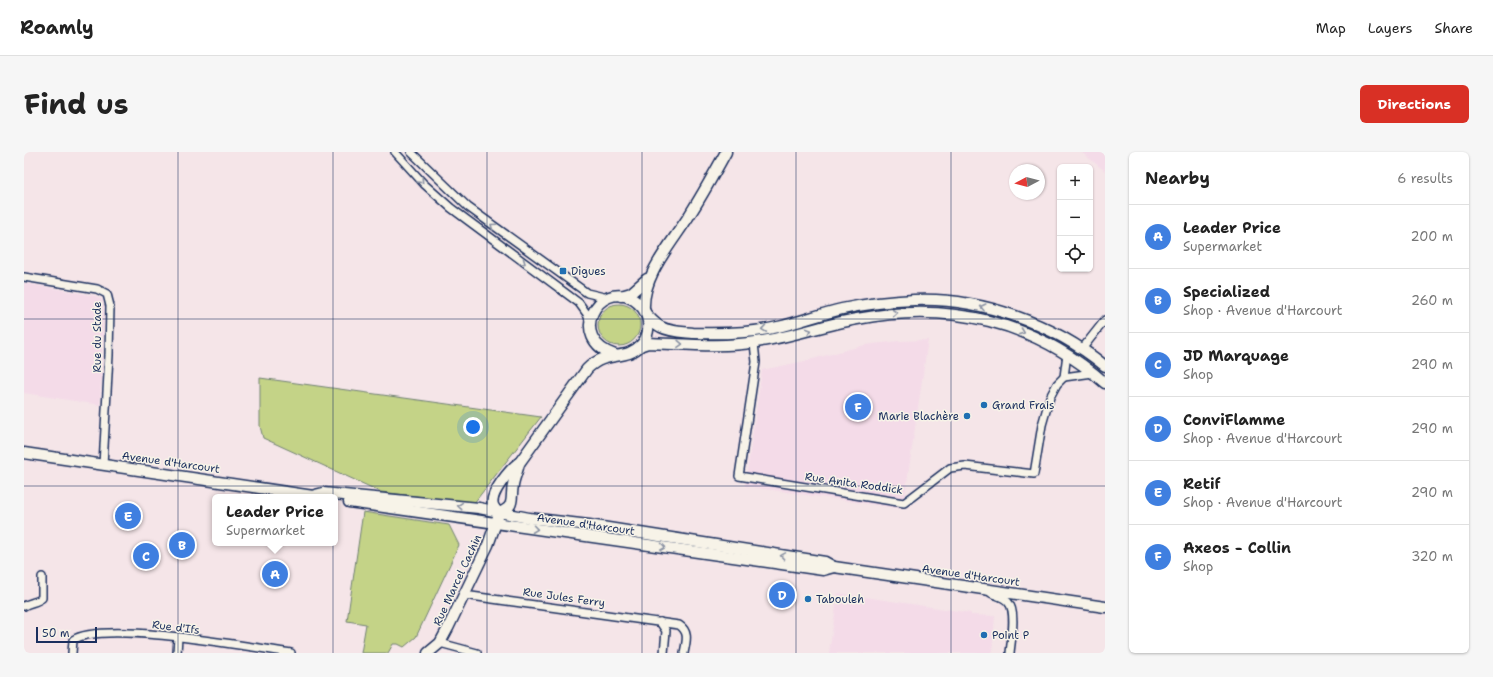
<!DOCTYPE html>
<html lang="en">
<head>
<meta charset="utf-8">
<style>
  body { margin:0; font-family:"Shantell Sans",sans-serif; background:#f6f6f6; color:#222 }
  .controls { position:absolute; right:12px; top:12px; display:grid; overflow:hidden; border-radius:6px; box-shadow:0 1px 3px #0004 }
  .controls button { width:36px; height:36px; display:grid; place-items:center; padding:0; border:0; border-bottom:1px solid #e0e0e0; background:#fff; color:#222; font:20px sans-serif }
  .compass { position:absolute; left:985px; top:12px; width:36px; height:36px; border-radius:50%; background:#fff; box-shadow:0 1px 3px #0004; rotate:263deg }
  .scale { position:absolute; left:12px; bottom:10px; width:61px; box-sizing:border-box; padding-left:4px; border:2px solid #1b2f5e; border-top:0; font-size:11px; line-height:14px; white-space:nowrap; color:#1b2f5e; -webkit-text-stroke:3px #f7f3e8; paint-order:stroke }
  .you { position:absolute; left:449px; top:275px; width:14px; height:14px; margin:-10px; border:3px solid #fff; border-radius:50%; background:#1a73e8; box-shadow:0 0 0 6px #1a73e833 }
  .badge { display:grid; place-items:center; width:26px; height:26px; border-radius:50%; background:#d93025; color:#fff; font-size:13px; font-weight:700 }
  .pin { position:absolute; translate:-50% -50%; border:2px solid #fff; box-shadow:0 1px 4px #0006 }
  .popup { position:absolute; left:188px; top:342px; width:126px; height:52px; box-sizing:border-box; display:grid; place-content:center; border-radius:6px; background:#fff; filter:drop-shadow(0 1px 3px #0005); font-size:13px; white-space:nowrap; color:#767676 }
  .popup b { font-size:15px; color:#222 }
  .popup::after { content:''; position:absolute; left:50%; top:100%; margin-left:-8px; border:8px solid transparent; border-top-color:#fff }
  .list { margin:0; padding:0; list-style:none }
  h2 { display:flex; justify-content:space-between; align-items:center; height:52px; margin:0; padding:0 16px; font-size:17px }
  h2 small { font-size:13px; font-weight:400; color:#767676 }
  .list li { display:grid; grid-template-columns:26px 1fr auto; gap:12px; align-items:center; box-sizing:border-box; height:64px; padding:0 16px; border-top:1px solid #e0e0e0 }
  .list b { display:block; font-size:15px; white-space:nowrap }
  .list p { margin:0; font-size:13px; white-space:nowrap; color:#767676 }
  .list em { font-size:13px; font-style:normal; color:#767676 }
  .icon { flex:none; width:22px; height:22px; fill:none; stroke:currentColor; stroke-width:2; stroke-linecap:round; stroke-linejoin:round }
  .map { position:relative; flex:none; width:1081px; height:501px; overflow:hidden; border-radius:6px }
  header { display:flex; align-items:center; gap:24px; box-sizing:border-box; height:56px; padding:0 20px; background:#fff; border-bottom:1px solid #e0e0e0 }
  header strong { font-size:19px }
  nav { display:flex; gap:22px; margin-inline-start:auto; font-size:14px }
  .intro { display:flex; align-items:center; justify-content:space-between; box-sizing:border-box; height:96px; padding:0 24px }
  h1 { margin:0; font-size:28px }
  .button { padding:10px 18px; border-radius:6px; background:#d93025; color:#fff; font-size:14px; font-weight:700 }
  main { display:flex; gap:24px; padding:0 24px }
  aside { flex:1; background:#fff; border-radius:6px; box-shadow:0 1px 3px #0004 }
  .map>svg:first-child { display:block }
  .built { fill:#f4dbe8 }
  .green { fill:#c4d387; stroke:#708172 }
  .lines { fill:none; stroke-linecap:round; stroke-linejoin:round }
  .street-casing { stroke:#1b2f5e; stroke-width:10 }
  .secondary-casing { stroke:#1b2f5e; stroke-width:13 }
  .street { stroke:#f7f3e8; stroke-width:7 }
  .secondary { stroke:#f7f3e8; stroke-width:10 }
  .oneway { stroke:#8991a3 }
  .grid { fill:none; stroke:#1b2f5e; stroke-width:1; stroke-opacity:0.55 }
  .poi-dot { fill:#1f6fb2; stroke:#f7f3e8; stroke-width:1.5 }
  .labels { text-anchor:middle; stroke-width:3; stroke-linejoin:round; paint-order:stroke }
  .poi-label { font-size:11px; fill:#1b2f5e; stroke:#f7f3e8; text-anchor:start }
  .street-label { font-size:11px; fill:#1b2f5e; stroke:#f7f3e8 }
</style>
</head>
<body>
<header>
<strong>Roamly</strong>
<nav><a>Map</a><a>Layers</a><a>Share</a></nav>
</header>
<div class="intro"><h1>Find us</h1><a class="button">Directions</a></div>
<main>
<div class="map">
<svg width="1081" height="501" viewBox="0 0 1081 501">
  <rect width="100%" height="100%" fill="#f5e5e8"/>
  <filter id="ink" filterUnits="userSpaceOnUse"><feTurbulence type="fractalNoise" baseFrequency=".025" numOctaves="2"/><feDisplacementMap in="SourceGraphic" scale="8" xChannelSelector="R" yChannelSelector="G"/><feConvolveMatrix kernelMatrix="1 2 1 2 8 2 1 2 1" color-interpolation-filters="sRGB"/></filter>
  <g filter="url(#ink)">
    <!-- built -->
    <g class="built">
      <path d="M1057,0H1081V19Z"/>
      <path d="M0,131L72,144L78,148L80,154L76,253L0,241Z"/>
      <path d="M904,188L879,357L721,334L738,218L781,209L841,193L874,189Z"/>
      <path d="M814,441L947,461V463L971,464L968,501H805Z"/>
    </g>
    <!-- green -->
    <g class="green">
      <circle cx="595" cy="173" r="21"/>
      <path d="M236,226L517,265L450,351L357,340L239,286L236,274Z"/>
      <path d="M339,360L425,373L435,393L392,485L380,495L374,492H369L364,501H337L342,472L323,469Z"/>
    </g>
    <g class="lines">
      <!-- street casing -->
      <g class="street-casing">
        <g id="street">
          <path d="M371,0L400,32L427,56L555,151L563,162L566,171"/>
          <path d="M387,0L444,55L563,141L584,146"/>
          <path d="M0,125L73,137L83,142L86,154L85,203L79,313"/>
          <path d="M730,191L732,210L715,324L880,351L926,316L941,314L1010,322L1018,273L1026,245L1033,232L1040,225L1043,202"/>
          <path d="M1058,197L1081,168"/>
          <path d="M1040,225L1069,221"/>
          <path d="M967,441C973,444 980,445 984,450C993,459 987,489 986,501"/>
          <path d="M440,443L655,473C666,480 662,490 660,501"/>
          <path d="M0,454C6,450 12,451 18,446V425"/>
          <path d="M636,470L642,479L640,501"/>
          <path d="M416,491L453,501"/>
          <path d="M48,501L49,488C78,468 227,495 267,501"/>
          <path d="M153,501L154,485"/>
        </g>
      </g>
      <!-- secondary casing -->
      <g class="secondary-casing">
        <g id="secondary">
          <path d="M597,144L607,141L623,127"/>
          <path d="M620,157C618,122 651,88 668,59C680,40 691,20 702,0"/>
          <path d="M623,163C627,167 631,172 637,175C646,180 659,180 669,181C697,182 727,181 754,175C776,170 796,162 818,157C842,152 866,149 890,148C957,145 1030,172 1081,214"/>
          <path d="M618,193L624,191C660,192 697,196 732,190C767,185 799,173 833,167C925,149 1010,169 1081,231"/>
          <path d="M0,301L296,345"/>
          <path d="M291,343L299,341L455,356L505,366L565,373L801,410L810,415L1081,455"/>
          <path d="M325,350C483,372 641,395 799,418L810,415"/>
          <path d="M475,361C473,359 470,356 469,353C465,342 487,316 496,310L563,217C583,197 601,210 617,193C624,186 626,174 623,165C621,158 616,152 610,148C574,126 542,187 591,203"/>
          <path d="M475,361C492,354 486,348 489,333C490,325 494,319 495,311"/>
          <path d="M404,501L416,491L424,476L464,393L474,365"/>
        </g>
      </g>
      <!-- street -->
      <use href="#street" class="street"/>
      <!-- secondary -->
      <use href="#secondary" class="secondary"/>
    </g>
    <!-- one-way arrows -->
    <defs><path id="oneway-chevron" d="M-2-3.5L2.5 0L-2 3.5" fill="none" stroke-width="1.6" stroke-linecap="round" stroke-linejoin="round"/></defs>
    <g class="oneway">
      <use href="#oneway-chevron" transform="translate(397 29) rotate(47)"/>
      <use href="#oneway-chevron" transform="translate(469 74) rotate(-145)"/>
      <use href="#oneway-chevron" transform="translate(499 110) rotate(35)"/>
      <use href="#oneway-chevron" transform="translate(959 155) rotate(-166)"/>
      <use href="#oneway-chevron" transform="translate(871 161) rotate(-6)"/>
      <use href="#oneway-chevron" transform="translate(740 177) rotate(172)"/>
      <use href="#oneway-chevron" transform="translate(785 179) rotate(-17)"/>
      <use href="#oneway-chevron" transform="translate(998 180) rotate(21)"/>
      <use href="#oneway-chevron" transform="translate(656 192) rotate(2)"/>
      <use href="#oneway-chevron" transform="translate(436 354) rotate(-175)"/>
      <use href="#oneway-chevron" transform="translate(511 377) rotate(8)"/>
      <use href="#oneway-chevron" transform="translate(639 395) rotate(8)"/>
      <use href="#oneway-chevron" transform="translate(759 404) rotate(-171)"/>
    </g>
  </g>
  <!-- grid -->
  <path class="grid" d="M154,0V501M309,0V501M463,0V501M618,0V501M772,0V501M927,0V501M0,167H1081M0,334H1081"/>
  <!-- markers -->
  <g class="poi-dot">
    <rect x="535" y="115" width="8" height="8" rx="2"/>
    <circle cx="960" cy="253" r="4"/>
    <circle cx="943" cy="264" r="4"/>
    <circle cx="784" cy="447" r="4"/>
    <circle cx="960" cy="483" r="4"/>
  </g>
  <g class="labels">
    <!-- poi labels -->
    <g class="poi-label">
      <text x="547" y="123">Digues</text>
      <text x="968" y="257">Grand Frais</text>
      <text x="935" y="268" text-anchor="end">Marie Blachère</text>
      <text x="792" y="451">Tabouleh</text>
      <text x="968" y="487">Point P</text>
    </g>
    <!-- street labels -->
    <g class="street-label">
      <text transform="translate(73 185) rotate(-90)" y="4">Rue du Stade</text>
      <text transform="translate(147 310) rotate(8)" y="4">Avenue d'Harcourt</text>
      <text transform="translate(830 331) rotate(8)" y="4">Rue Anita Roddick</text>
      <text transform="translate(562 372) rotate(8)" y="4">Avenue d'Harcourt</text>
      <text transform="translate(947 423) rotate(8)" y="4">Avenue d'Harcourt</text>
      <text transform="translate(433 428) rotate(-65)" y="4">Rue Marcel Cachin</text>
      <text transform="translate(540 445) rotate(8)" y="4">Rue Jules Ferry</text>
      <text transform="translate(152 475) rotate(7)" y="4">Rue d'Ifs</text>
    </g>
  </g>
</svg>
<div class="controls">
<button>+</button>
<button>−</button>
<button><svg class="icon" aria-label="locate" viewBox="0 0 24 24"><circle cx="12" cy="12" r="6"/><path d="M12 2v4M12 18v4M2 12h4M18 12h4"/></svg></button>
</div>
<svg class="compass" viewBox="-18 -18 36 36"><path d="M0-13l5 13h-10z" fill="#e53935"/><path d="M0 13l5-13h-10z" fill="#767676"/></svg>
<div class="scale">50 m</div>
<div class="you"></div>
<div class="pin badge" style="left:251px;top:422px;background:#3f7fe0">A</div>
<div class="popup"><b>Leader Price</b>Supermarket</div>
<div class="pin badge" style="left:158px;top:393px;background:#3f7fe0">B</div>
<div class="pin badge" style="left:122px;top:404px;background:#3f7fe0">C</div>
<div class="pin badge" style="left:758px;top:443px;background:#3f7fe0">D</div>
<div class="pin badge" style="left:104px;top:364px;background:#3f7fe0">E</div>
<div class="pin badge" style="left:834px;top:255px;background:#3f7fe0">F</div>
</div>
<aside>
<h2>Nearby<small>6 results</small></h2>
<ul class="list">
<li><span class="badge" style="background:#3f7fe0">A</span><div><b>Leader Price</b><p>Supermarket</p></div><em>200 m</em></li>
<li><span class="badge" style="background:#3f7fe0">B</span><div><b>Specialized</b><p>Shop · Avenue d'Harcourt</p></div><em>260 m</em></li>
<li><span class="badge" style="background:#3f7fe0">C</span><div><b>JD Marquage</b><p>Shop</p></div><em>290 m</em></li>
<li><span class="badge" style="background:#3f7fe0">D</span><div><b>ConviFlamme</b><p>Shop · Avenue d'Harcourt</p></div><em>290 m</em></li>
<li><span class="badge" style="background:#3f7fe0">E</span><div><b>Retif</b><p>Shop · Avenue d'Harcourt</p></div><em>290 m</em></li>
<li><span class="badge" style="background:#3f7fe0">F</span><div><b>Axeos - Collin</b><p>Shop</p></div><em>320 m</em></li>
</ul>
</aside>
</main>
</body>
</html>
